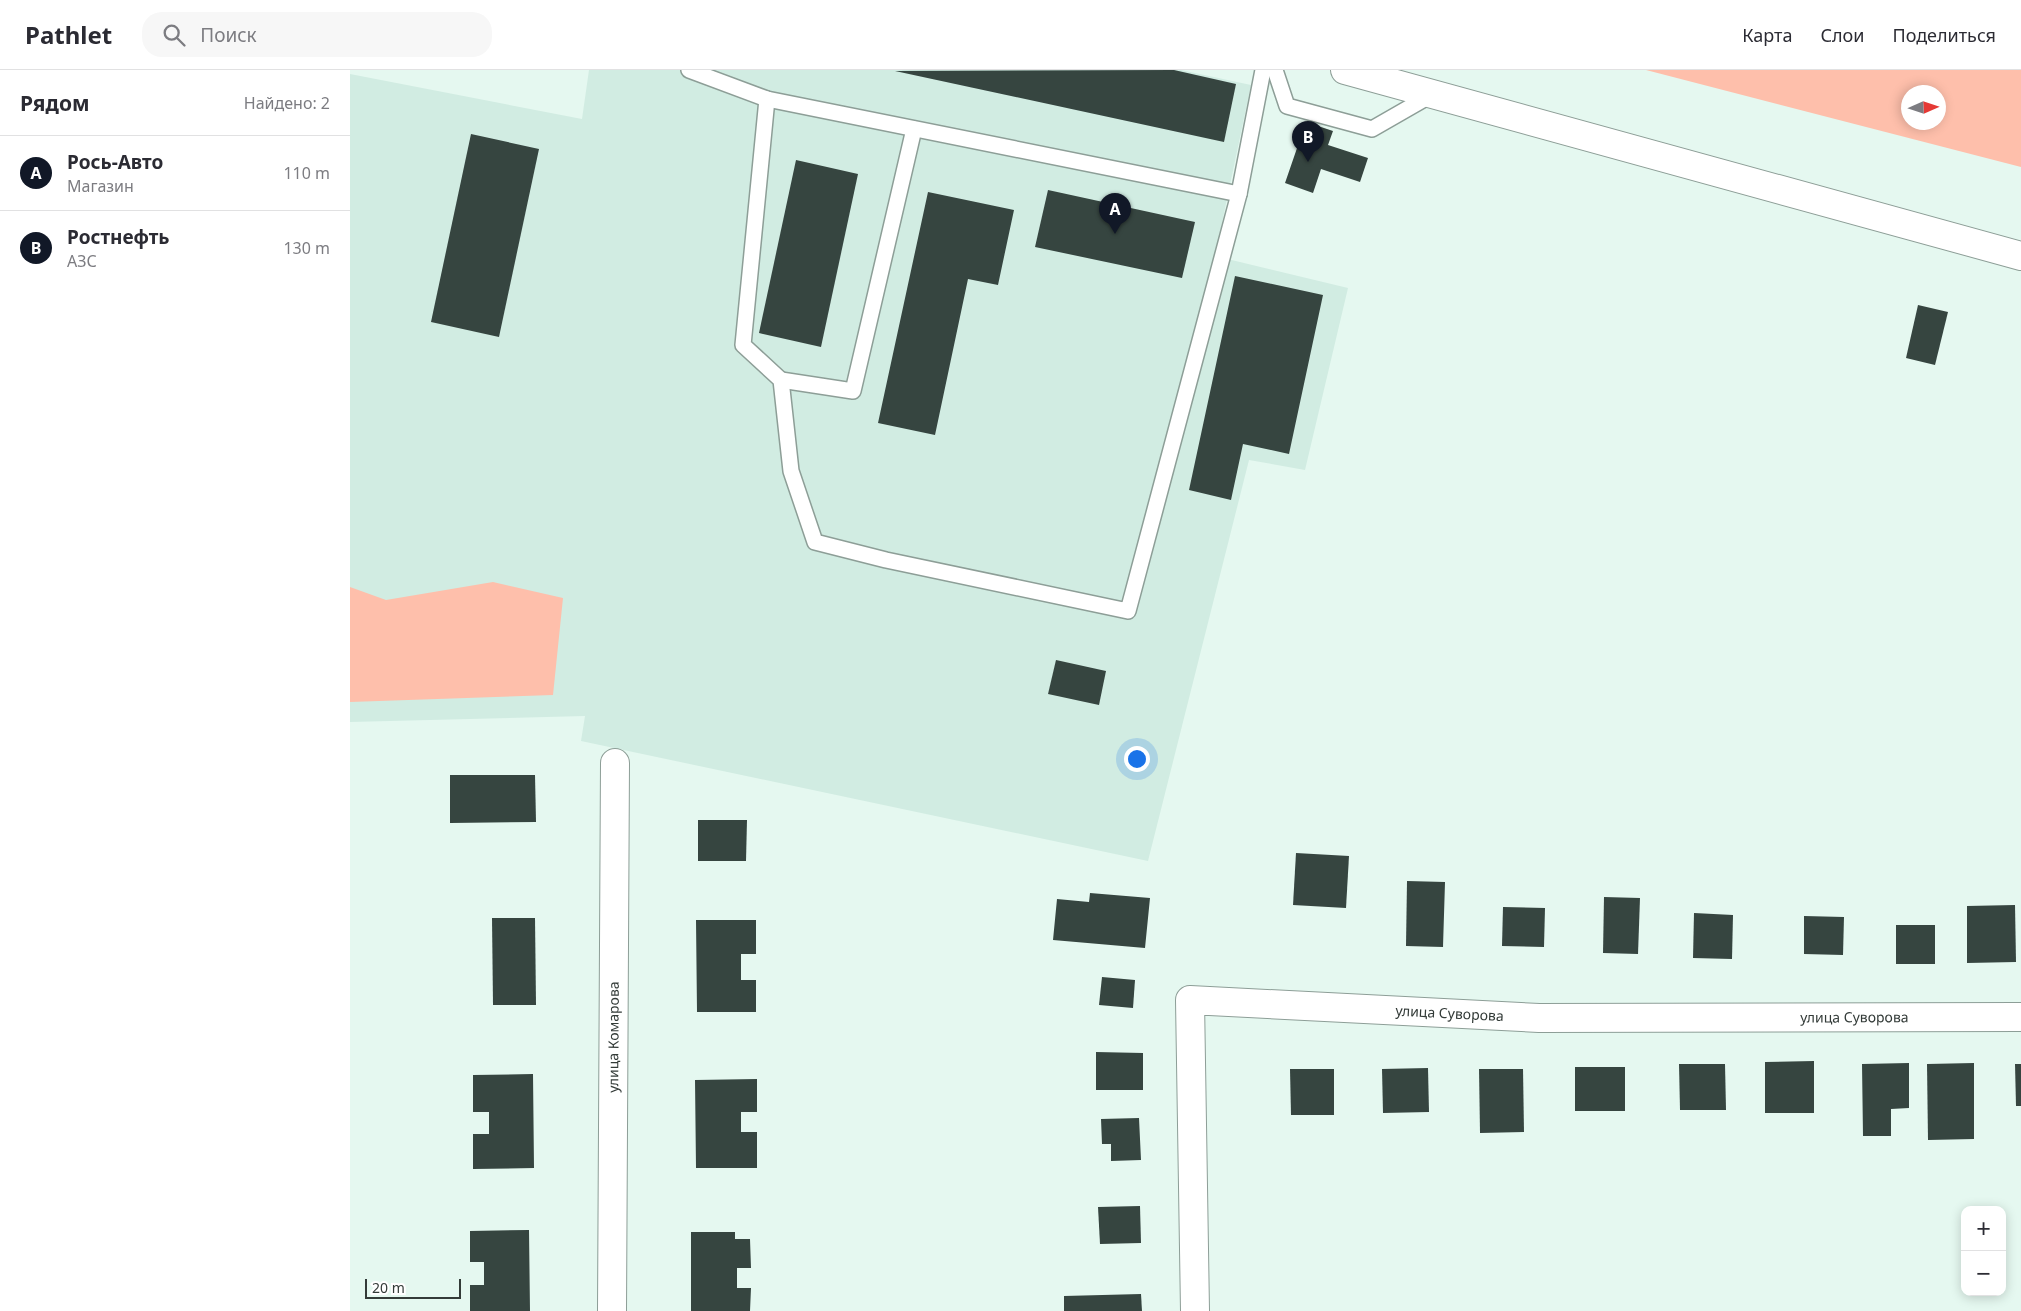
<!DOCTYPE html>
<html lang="ru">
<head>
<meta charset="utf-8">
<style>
  body { margin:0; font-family:"Noto Sans",sans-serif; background:#f7f7f7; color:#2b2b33 }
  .controls { position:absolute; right:15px; bottom:15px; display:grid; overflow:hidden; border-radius:10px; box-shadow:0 2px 12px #0003 }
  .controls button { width:45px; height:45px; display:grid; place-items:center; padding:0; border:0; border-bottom:1px solid #e1e1e2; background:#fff; color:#2b2b33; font:25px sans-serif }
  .compass { position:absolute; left:1551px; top:15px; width:45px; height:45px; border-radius:50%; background:#fff; box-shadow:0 2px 12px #0003; rotate:87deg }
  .scale { position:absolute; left:15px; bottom:12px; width:96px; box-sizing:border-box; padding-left:5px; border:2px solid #333b38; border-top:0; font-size:14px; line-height:18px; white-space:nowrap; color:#333b38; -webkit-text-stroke:4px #fff; paint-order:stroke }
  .you { position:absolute; left:786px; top:688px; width:18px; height:18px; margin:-12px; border:4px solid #fff; border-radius:50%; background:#1a73e8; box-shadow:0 0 0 8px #1a73e833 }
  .badge { display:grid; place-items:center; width:32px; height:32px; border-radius:50%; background:#111827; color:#fff; font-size:16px; font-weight:700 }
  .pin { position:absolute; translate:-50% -41px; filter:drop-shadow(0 1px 2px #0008) }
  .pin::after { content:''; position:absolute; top:26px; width:18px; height:15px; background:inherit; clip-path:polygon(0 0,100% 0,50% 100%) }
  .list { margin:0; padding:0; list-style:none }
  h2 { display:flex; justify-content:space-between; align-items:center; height:65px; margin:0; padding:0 20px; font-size:21px }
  h2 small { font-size:16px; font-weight:400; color:#7c7c81 }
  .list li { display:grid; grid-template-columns:32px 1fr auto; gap:15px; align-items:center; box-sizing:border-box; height:75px; padding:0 20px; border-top:1px solid #e1e1e2 }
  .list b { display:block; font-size:19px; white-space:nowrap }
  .list p { margin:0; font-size:16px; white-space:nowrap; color:#7c7c81 }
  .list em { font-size:16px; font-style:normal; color:#7c7c81 }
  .icon { flex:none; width:28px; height:28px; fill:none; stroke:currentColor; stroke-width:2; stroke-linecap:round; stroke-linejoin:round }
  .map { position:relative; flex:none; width:1671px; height:1241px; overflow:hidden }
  header { display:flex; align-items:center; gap:30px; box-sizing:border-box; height:70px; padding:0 25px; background:#fff; border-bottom:1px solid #e1e1e2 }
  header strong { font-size:24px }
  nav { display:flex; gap:28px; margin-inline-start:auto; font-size:18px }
  .search { width:350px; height:45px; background:#f7f7f7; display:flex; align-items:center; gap:12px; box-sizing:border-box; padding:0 18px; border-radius:20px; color:#7c7c81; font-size:19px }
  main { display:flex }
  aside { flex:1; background:#fff }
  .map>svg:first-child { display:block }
  .built { fill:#d1ece2 }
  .green { fill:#febfab; fill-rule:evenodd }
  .building { fill:#364540 }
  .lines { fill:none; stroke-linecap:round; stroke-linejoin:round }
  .lane-casing { stroke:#8d9e97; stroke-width:18 }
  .street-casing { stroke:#8d9e97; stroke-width:30 }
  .primary-casing { stroke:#8d9e97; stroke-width:30 }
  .lane { stroke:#fff; stroke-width:15 }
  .street { stroke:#fff; stroke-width:28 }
  .primary { stroke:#fff; stroke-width:28 }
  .labels { text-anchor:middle; stroke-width:5; stroke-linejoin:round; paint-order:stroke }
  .street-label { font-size:14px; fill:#333b38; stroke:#fff }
</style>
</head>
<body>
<header>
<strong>Pathlet</strong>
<div class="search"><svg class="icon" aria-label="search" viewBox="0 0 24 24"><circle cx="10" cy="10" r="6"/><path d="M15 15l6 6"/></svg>Поиск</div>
<nav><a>Карта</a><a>Слои</a><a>Поделиться</a></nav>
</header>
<main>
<aside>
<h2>Рядом<small>Найдено: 2</small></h2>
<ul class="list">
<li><span class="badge">A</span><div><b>Рось-Авто</b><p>Магазин</p></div><em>110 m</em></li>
<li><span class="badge">B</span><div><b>Ростнефть</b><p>АЗС</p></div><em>130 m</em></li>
</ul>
</aside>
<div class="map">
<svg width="1671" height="1241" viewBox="0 0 1671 1241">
  <rect width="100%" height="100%" fill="#e5f8f0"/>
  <!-- built -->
  <path class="built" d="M239,0H831L901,15L865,186L998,218L955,400L899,390L798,791L231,671L235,646L0,652V4L232,49Z"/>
  <!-- green -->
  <g class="green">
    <path d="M1296,0H1671V97ZM1558,22H1588V52H1558Z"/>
    <path d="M143,512L213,528L203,625L0,632V517L36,530Z"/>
  </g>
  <!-- building -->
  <g class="building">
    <path d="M824,0L886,14L874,72L545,1Z"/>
    <path d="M956,52L983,61L978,75L1018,88L1010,112L971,99L963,123L935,113Z"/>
    <path d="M121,64L189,79L149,267L81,252Z"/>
    <path d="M446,90L508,104L471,277L409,263Z"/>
    <path d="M698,120L845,152L832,208L685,177Z"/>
    <path d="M578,122L664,140L648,215L618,209L585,365L528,353Z"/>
    <path d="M885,206L973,225L939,384L893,374L881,430L839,420Z"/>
    <path d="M1568,235L1598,242L1585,295L1556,288Z"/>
    <path d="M706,590L756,601L749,635L698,624Z"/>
    <path d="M100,705H185L186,752L100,753Z"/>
    <path d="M348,750H397L396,791H348Z"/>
    <path d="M946,783L999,786L996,838L943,835Z"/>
    <path d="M1057,811L1095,812L1093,877L1056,876Z"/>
    <path d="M740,823L800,828L795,878L703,870L707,829L739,832Z"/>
    <path d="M1254,827L1290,828L1288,884L1253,883Z"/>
    <path d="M1665,835L1666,892L1617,893V836Z"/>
    <path d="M1153,837L1195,838L1194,877L1152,876Z"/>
    <path d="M1344,843L1383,845L1382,889L1343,888Z"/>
    <path d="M1454,846L1494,847L1493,885L1454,884Z"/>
    <path d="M142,848H185L186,935H143Z"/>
    <path d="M346,850H406V884H391V910H406V942H347Z"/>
    <rect x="1546" y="855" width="39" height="39"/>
    <path d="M752,907L785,910L783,938L749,935Z"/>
    <path d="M746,982L793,983V1020H746Z"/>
    <path d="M1464,991V1043H1415V992Z"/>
    <path d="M1559,993V1038L1541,1039V1066H1513L1512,994Z"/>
    <path d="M1624,993V1069L1578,1070L1577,994Z"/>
    <path d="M1329,994H1375L1376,1040H1330Z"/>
    <path d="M1665,994H1671V1036H1666Z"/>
    <rect x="1225" y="997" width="50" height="44"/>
    <path d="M1078,998L1079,1042L1033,1043L1032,999Z"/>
    <path d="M940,999H984V1045H941Z"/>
    <path d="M1129,999H1173L1174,1062L1130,1063Z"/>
    <path d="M183,1004L184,1098L123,1099V1064H139V1042H123V1005Z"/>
    <path d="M407,1009V1042H391V1062H407V1098H346L345,1010Z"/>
    <path d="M789,1048L791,1090L761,1091V1074H752L751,1049Z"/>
    <path d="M790,1136L791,1173L750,1174L748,1137Z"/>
    <path d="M179,1160L180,1241H120V1215H134V1192H120V1161Z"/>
    <path d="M341,1162H385V1169H400L401,1198H387V1218H401L400,1241H341Z"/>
    <path d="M791,1224L792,1241H714V1226Z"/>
  </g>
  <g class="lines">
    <!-- lane casing -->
    <g class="lane-casing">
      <g id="lane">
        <path d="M339,0L417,29L889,124L913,0"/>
        <path d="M925,0L937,36L1022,59L1083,24"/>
        <path d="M417,29L393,275L431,310L441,401L465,472L536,490L778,541L889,124"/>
        <path d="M431,310L503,321L564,59"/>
      </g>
    </g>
    <!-- street casing -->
    <g class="street-casing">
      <g id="street">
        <path id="s1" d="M262,1241L265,693"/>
        <path id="s2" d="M845,1241L840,930L1189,948L1671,947"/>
      </g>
    </g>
    <!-- primary casing -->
    <g class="primary-casing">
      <path id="primary" d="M995,0L1671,186"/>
    </g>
    <!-- lane -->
    <use href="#lane" class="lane"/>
    <!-- street -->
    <use href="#street" class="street"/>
    <!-- primary -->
    <use href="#primary" class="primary"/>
  </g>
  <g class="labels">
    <!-- street labels -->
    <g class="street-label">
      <text dy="5" stroke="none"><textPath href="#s2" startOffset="571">улица Суворова</textPath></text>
      <text dy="5" stroke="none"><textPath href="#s2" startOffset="976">улица Суворова</textPath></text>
      <text dy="5" stroke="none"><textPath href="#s1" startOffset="274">улица Комарова</textPath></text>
    </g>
  </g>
</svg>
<div class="controls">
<button>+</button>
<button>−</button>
</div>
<svg class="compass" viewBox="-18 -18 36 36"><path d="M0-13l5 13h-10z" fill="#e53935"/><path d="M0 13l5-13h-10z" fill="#7c7c81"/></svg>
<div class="scale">20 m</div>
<div class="you"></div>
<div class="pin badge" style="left:765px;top:164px">A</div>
<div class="pin badge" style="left:958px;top:92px">B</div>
</div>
</main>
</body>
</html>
